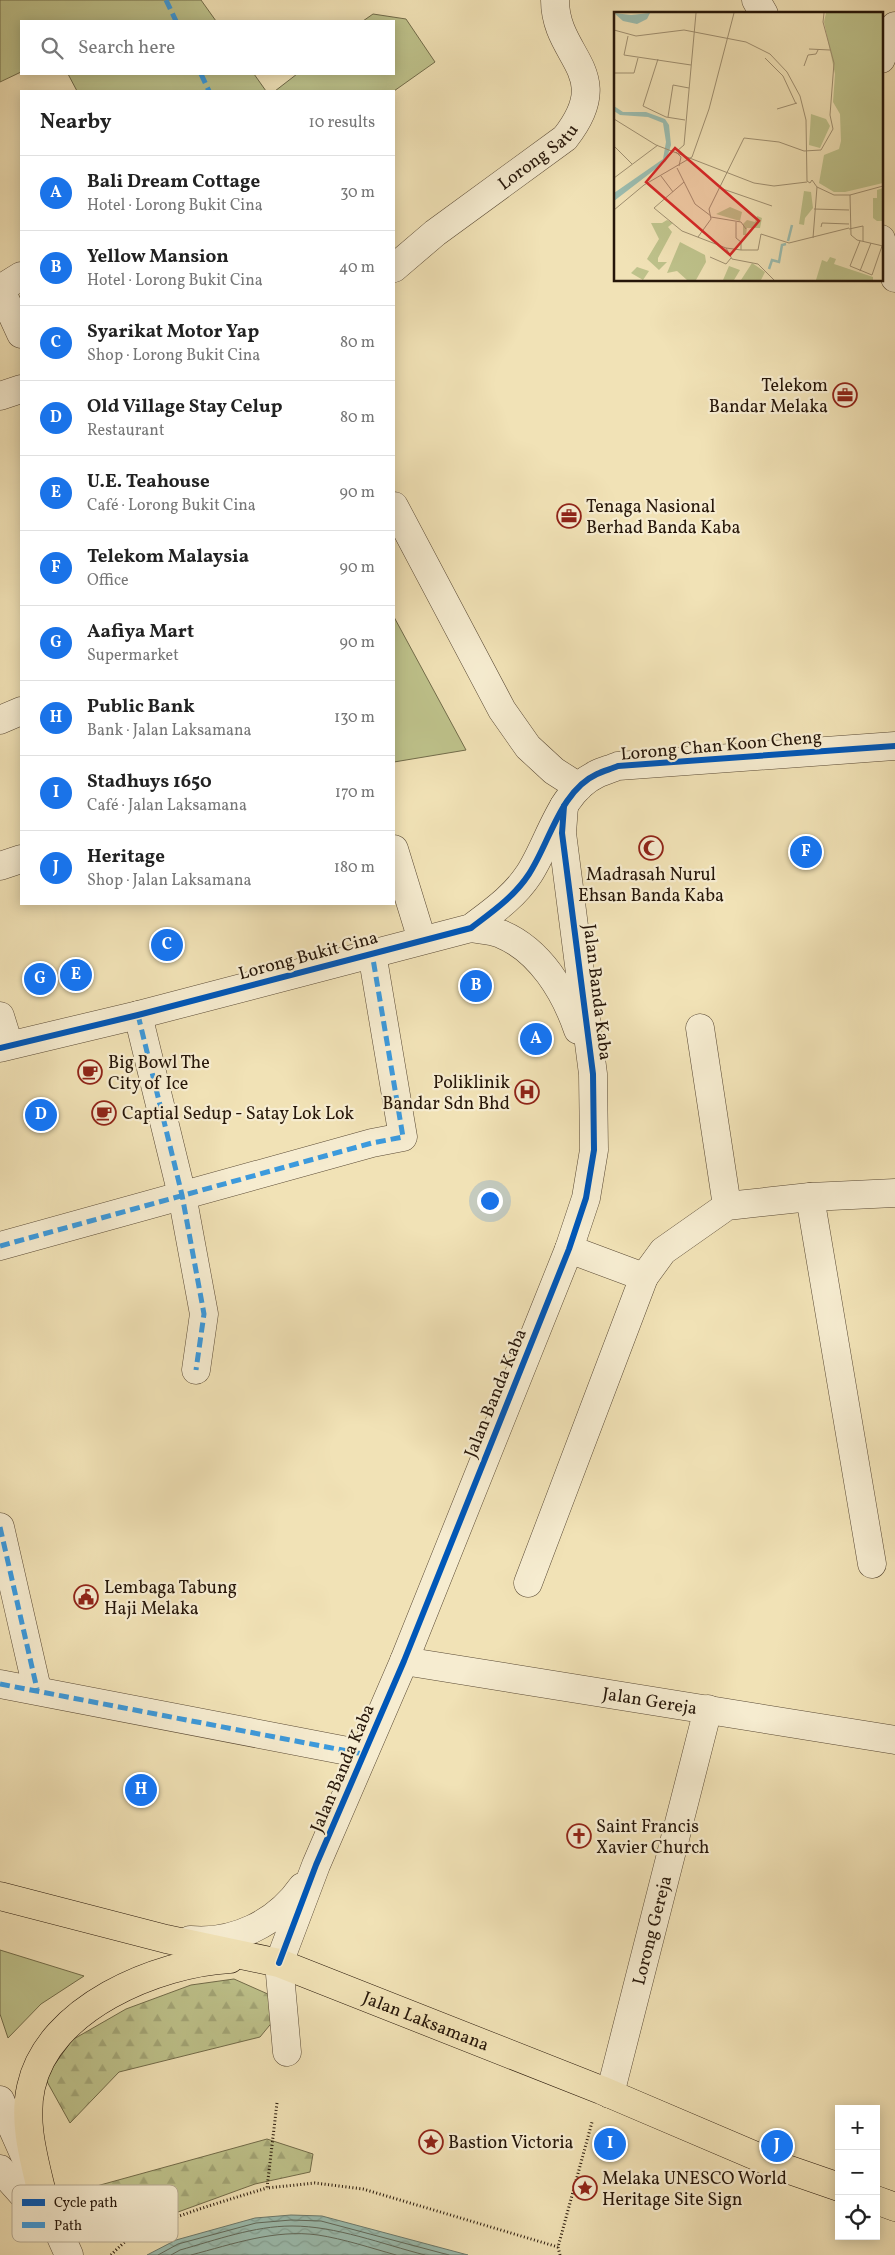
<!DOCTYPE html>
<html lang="en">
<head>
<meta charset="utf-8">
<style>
  body { margin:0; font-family:Vollkorn,serif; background:#f6f6f6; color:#222 }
  .controls { position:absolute; right:15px; bottom:15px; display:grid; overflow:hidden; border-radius:0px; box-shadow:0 2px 12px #0003 }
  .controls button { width:45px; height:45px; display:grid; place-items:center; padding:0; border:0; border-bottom:1px solid #e0e0e0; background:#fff; color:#222; font:25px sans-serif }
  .you { position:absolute; left:489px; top:1200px; width:18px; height:18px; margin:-12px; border:4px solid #fff; border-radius:50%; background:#1a73e8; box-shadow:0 0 0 8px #1a73e833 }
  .badge { display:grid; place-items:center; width:32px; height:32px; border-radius:50%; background:#1a73e8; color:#fff; font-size:16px; font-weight:700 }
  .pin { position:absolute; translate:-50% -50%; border:2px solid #fff; box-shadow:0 1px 5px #0006 }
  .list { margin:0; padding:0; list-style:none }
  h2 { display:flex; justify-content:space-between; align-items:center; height:65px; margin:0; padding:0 20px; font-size:21px }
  h2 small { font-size:16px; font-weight:400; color:#767676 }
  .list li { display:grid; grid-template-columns:32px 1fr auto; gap:15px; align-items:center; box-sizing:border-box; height:75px; padding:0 20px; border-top:1px solid #e0e0e0 }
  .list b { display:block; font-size:19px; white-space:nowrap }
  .list p { margin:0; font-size:16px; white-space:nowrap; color:#767676 }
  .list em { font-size:16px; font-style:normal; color:#767676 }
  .icon { flex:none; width:28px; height:28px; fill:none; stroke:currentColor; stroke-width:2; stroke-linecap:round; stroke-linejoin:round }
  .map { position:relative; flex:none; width:895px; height:2255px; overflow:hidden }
  .search { position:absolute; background:#fff; box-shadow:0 2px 12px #0003; left:20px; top:20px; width:375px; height:55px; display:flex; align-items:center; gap:12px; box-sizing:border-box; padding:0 18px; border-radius:0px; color:#767676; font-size:19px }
  .panel { position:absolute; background:#fff; box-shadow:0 2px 12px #0003; left:20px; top:90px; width:375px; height:815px; border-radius:0px }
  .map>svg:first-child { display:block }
  .grass { fill:#bec28b; stroke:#726c4a }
  .forest { fill:url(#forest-firs); stroke:#726c4a }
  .water { fill:url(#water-waves); stroke:#6c7a6d }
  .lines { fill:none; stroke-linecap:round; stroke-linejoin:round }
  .shore { stroke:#606a5c; stroke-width:1 }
  .minor-casing { stroke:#594934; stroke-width:29 }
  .major-casing { stroke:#261609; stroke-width:29 }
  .path { stroke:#261609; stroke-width:3; stroke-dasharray:1 2.5; stroke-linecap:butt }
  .minor { stroke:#f6ecd0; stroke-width:28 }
  .major { stroke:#f1e2b6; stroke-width:28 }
  .quiet { stroke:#3c9add; stroke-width:5; stroke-dasharray:10 5; stroke-linecap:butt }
  .cycleway-casing { stroke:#f6ecd0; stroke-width:9 }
  .cycleway { stroke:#0057b8; stroke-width:6 }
  .labels { text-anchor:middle; stroke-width:4.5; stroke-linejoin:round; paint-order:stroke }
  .street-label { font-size:18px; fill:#261609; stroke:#f6ecd0 }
  .poi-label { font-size:18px; fill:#261609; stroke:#f6ecd0; text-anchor:start }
  .inset-river { fill:none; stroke:#9bbdb0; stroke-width:2.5 }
  .inset-road { fill:none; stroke:#a09071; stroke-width:1 }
  .view { fill:#d62828; fill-opacity:0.15; stroke:#d62828; stroke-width:2.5 }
  .inset-edge { fill:none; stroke:#261609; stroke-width:2.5 }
  .key { fill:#f6ecd0; stroke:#b8ac94; stroke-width:1 }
  .key-label { font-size:14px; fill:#261609 }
</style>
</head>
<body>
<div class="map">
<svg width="895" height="2255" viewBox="0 0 895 2255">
  <defs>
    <pattern id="forest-firs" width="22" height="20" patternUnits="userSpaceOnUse" patternTransform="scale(1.25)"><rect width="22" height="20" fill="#bec28b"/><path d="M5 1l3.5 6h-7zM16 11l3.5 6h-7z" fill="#a3a677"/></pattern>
    <pattern id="water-waves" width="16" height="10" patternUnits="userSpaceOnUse" patternTransform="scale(1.25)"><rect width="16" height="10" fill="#9bbdb0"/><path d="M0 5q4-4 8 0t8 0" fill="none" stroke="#85a296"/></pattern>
  </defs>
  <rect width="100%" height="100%" fill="#f1e2b6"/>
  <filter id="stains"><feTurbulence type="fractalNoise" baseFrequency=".004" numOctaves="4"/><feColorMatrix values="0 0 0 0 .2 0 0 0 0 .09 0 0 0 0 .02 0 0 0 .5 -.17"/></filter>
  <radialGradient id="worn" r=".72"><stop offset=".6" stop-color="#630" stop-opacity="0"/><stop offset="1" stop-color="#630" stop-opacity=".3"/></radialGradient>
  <!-- grass -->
  <g class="grass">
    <path d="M0,0H201L216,21H21V72L0,82Z"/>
    <path d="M373,14L406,19L435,62L394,91H275L297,74H394V21H363Z"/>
    <path d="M68,74H254L266,91H77Z"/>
    <path d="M394,617L466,750L394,762Z"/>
    <path d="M0,1950L84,1976L41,2004L8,2038L0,2014Z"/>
  </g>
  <!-- forest -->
  <g class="forest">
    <path d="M234,1979L288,2003L260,2037L119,2072L70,2123L45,2078L72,2040L126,2009L191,1985Z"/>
    <path d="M267,2139L313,2154L310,2172L255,2184L112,2236L93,2187Z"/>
  </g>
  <!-- water -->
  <path class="water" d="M291,2215L322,2216L468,2255H147L176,2240L255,2218Z"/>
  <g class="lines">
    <!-- shore -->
    <g class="shore">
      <path d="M158,2255L178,2244L256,2223L291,2220L321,2221L449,2255"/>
      <path d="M171,2255L180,2250C216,2240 254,2226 292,2226C336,2226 382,2244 425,2255"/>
      <path d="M191,2255C233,2244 275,2229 318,2235C344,2239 371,2248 396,2255"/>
    </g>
    <!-- minor casing -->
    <g class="minor-casing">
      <g id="minor">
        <path d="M756,0L764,14"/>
        <path d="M881,59L895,26"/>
        <path d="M881,239L895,278"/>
        <path id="s1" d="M394,268L435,233L565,138C617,72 555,58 555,0"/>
        <path d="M0,288L21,334"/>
        <path d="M0,289L21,276"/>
        <path d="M0,396L21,389"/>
        <path d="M394,506L502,710L528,747L554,771L579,787"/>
        <path d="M0,720L21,711"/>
        <path d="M394,849L422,940"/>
        <path d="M0,866L21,859"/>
        <path d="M471,928C481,930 492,930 501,934C540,950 565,992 578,1030"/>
        <path d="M138,1015L182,1195L204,1314L196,1370"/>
        <path d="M0,1016L9,1045"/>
        <path d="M700,1028L727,1206"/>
        <path d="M0,1048L138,1015L471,928C492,912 514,897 529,874C550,842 560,791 597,774C603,771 611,769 618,766L895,746"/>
        <path d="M810,1197L872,1564"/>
        <path d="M0,1246L372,1143L403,1137L372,953"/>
        <path d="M569,1249L644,1277L663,1251L727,1206L810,1197L895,1193"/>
        <path d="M0,1527L37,1689"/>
        <path d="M528,1583L644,1277"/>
        <path id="s2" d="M404,1661L895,1740"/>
        <path d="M0,1684L363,1754"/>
        <path d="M190,1940C234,1944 277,1923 302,1887"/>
        <path d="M287,2052L279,1963L316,1865L404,1661L569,1249L586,1198L594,1150L593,1074L562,833L564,806"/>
        <path id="s3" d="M610,2094L708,1709"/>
        <path d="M0,2100L69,2255"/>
        <path d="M0,2169L43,2217"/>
      </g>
    </g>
    <!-- major casing -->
    <g class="major-casing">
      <g id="major">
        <path id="s4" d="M0,1896L166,1939L279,1963L601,2090L784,2168L839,2187"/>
        <path d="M42,2193C34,2159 23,2122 31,2087C48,2008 157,1963 230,1959"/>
        <path d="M876,2200L895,2207"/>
      </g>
    </g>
    <!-- path -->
    <g class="path">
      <path d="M277,2103L267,2188L315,2183L363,2189L558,2247"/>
      <path d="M111,2255C119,2247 128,2238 138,2233C179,2214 224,2201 267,2188"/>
      <path d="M560,2255L558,2247L592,2122"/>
    </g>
    <!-- minor -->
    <use href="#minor" class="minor"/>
    <!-- major -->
    <use href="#major" class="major"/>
    <!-- quiet -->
    <g class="quiet">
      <path d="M166,0L176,21"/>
      <path d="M201,74L209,91"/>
      <path d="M138,1015L182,1195L204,1314L196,1370"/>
      <path d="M0,1246L372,1143L403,1137L372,953"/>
      <path d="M0,1527L37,1689"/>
      <path d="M0,1684L363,1754"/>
    </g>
    <!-- cycleway casing -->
    <g class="cycleway-casing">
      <g id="cycleway">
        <path d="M0,1048L138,1015L471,928C492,912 514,897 529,874C550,842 560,791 597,774C603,771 611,769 618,766L895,746"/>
        <path d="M279,1963L316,1865L404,1661L569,1249L586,1198L594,1150L593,1074L562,833L564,806"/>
      </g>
    </g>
    <!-- cycleway -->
    <use href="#cycleway" class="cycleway"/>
  </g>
  <!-- icons -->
  <defs>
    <g id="office-ring" transform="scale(1.25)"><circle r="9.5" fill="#f6ecd0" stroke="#8f2418" stroke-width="1.5"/><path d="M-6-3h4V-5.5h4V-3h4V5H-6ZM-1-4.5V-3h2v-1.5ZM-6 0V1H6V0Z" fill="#8f2418"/></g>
    <g id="mosque-ring" transform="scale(1.25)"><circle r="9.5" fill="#f6ecd0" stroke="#8f2418" stroke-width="1.5"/><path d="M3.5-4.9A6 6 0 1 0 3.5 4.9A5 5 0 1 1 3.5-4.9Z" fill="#8f2418"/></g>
    <g id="cafe-ring" transform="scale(1.25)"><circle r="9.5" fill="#f6ecd0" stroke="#8f2418" stroke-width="1.5"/><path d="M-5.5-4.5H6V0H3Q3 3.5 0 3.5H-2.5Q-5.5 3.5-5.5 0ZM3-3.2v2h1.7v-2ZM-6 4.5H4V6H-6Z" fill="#8f2418"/></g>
    <g id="hospital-ring" transform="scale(1.25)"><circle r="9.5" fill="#f6ecd0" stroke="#8f2418" stroke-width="1.5"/><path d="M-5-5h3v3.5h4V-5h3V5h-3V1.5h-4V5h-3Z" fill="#8f2418"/></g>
    <g id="civic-ring" transform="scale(1.25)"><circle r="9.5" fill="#f6ecd0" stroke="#8f2418" stroke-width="1.5"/><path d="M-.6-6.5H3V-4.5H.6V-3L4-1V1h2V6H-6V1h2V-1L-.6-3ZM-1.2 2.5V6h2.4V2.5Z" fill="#8f2418"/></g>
    <g id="church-ring" transform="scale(1.25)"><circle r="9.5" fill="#f6ecd0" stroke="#8f2418" stroke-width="1.5"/><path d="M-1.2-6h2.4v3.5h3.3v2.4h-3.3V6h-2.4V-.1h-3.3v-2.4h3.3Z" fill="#8f2418"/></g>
    <g id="sight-ring" transform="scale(1.25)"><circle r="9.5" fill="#f6ecd0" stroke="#8f2418" stroke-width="1.5"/><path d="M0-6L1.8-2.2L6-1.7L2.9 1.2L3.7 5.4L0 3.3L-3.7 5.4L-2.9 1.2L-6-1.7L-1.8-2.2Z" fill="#8f2418"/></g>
  </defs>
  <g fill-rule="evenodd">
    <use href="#office-ring" x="845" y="395"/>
    <use href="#office-ring" x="569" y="516"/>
    <use href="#mosque-ring" x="651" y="848"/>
    <use href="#cafe-ring" x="90" y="1072"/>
    <use href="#hospital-ring" x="527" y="1092"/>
    <use href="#cafe-ring" x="104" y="1113"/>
    <use href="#civic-ring" x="86" y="1597"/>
    <use href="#church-ring" x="579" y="1836"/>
    <use href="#sight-ring" x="431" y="2142"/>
    <use href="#sight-ring" x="585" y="2188"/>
  </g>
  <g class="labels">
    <!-- street labels -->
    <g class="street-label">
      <text dy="6" stroke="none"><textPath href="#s1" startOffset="182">Lorong Satu</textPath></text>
      <text transform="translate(721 745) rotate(-5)" y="6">Lorong Chan Koon Cheng</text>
      <text transform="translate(308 955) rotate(-15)" y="6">Lorong Bukit Cina</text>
      <text transform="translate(598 992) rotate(83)" y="6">Jalan Banda Kaba</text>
      <text transform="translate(495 1393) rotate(-68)" y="6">Jalan Banda Kaba</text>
      <text dy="6" stroke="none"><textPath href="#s2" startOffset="249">Jalan Gereja</textPath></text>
      <text transform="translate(342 1768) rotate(-67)" y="6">Jalan Banda Kaba</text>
      <text dy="6" stroke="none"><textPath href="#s3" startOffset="169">Lorong Gereja</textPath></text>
      <text dy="6" stroke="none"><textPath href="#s4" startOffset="445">Jalan Laksamana</textPath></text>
    </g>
    <!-- poi labels -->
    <g class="poi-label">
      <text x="828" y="391" text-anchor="end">Telekom<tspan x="828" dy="21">Bandar Melaka</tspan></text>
      <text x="586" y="512">Tenaga Nasional<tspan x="586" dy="21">Berhad Banda Kaba</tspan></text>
      <text x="651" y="880" text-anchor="middle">Madrasah Nurul<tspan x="651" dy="21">Ehsan Banda Kaba</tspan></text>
      <text x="108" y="1068">Big Bowl The<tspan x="108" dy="21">City of Ice</tspan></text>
      <text x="510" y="1088" text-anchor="end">Poliklinik<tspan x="510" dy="21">Bandar Sdn Bhd</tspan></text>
      <text x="122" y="1119">Captial Sedup - Satay Lok Lok</text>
      <text x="104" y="1593">Lembaga Tabung<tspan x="104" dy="21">Haji Melaka</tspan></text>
      <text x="596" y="1832">Saint Francis<tspan x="596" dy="21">Xavier Church</tspan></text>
      <text x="448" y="2148">Bastion Victoria</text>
      <text x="602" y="2184">Melaka UNESCO World<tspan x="602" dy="21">Heritage Site Sign</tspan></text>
    </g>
  </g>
  <!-- overview -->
  <g transform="translate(614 12)">
    <rect width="269" height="269" fill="#f1e2b6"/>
    <path d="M269,176V209H263L259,206V186H263V178ZM190,179L197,180L199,196L191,206L190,213L185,212ZM116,195L128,200L126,209L102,202ZM143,204L148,206L146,216H133L132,223H129V212L133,208L141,210ZM216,245L222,247L220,252L259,265V268H202L208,248L213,250ZM138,251L151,260L147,268H127ZM115,254L126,258L120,268H109Z" fill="#bec28b"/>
    <path d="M53,208L59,211L54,215L58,220L44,246V250H53L45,258L33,247L45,227L37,211H48ZM23,255L35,259L29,268L17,261Z" fill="#bec28b"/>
    <path d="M212,1H269V171L231,180H220L205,171L210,143L225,137L227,129L226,102L219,90L221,62L210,10ZM197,102L212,107L216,114L206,136L195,133Z" fill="#bec28b"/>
    <path d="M66,230L91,243L92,250L82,268H73L63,259L53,261Z" fill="#bec28b"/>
    <path d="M0,1L17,3L36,1L33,7L23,12L9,9ZM0,94L9,100H32L51,107L55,113L57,133L52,149L0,189V181L49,147L52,130L49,111L34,105L6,103L0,99Z" fill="#9bbdb0"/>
    <path class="inset-river" d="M174,229L178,213M155,257L158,248L165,250L168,233L172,232"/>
    <path class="inset-road" d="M0,18L22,24L70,18L132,30L156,42L173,60L186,84L192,108L193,169L196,171L198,168M14,24L10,43L77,53M195,37L216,38M151,46L169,64L182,92M44,47L29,94L52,105L71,108M190,54L194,43L202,42L204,38M0,61H20L24,46M163,97L183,91M54,105L59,73L75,76M0,107L42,133L140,171L160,174L193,170M0,134L18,152M63,139L70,133L82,1M190,139L207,138L219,117L216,103L220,51L209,10L210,1M62,140L67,145L65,154M63,156L81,192L97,204M47,164L59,180M0,166L44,133M198,168L203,175L220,183H236L269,174M70,170L40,196L68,219L112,236L118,247L144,252L160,268M106,176L158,194M236,183L237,223L243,228L269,234M200,197L235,198M0,198L30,173L78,145L95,97L120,1M97,205L127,210L132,217M207,215L208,211L235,212M235,217L249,214V229M84,225L97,207L95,197L130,126L165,130L190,139M199,226L203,175M246,229L236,254L258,263L268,234M112,236L127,238V230L122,226V210M127,238H144L147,222L175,231L235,216M96,245L112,252L117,246M246,259L257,231"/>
    <path class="view" d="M61,136L145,209L116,243L32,170Z"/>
    <rect width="269" height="269" class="inset-edge"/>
  </g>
  <!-- legend -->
  <rect x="12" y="2185" width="166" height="57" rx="8" class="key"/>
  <rect x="22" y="2199" width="23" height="7" fill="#0057b8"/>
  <rect x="22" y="2222" width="23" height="6" fill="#3c9add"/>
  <g class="key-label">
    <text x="54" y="2207">Cycle path</text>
    <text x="54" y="2230">Path</text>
  </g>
  <rect width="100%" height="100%" filter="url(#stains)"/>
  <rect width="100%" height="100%" fill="url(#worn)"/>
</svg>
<div class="controls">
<button>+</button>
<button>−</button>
<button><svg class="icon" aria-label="locate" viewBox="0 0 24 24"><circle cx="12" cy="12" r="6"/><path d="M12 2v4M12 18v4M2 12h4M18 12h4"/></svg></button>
</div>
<div class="you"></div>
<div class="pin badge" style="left:536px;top:1039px">A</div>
<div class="pin badge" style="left:476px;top:986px">B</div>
<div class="pin badge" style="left:167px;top:945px">C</div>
<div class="pin badge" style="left:41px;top:1115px">D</div>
<div class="pin badge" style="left:76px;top:975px">E</div>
<div class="pin badge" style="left:806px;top:852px">F</div>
<div class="pin badge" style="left:40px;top:979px">G</div>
<div class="pin badge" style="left:141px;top:1790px">H</div>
<div class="pin badge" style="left:610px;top:2144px">I</div>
<div class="pin badge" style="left:777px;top:2146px">J</div>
<div class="search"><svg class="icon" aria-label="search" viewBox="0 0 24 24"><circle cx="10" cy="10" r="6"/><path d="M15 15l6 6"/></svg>Search here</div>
<section class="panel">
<h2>Nearby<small>10 results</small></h2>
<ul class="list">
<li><span class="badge">A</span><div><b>Bali Dream Cottage</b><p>Hotel · Lorong Bukit Cina</p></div><em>30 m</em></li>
<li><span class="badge">B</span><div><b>Yellow Mansion</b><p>Hotel · Lorong Bukit Cina</p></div><em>40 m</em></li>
<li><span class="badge">C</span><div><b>Syarikat Motor Yap</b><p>Shop · Lorong Bukit Cina</p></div><em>80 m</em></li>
<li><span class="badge">D</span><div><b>Old Village Stay Celup</b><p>Restaurant</p></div><em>80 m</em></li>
<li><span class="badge">E</span><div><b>U.E. Teahouse</b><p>Café · Lorong Bukit Cina</p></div><em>90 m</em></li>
<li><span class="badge">F</span><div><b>Telekom Malaysia</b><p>Office</p></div><em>90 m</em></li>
<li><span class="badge">G</span><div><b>Aafiya Mart</b><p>Supermarket</p></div><em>90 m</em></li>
<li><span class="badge">H</span><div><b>Public Bank</b><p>Bank · Jalan Laksamana</p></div><em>130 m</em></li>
<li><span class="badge">I</span><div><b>Stadhuys 1650</b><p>Café · Jalan Laksamana</p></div><em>170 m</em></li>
<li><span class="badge">J</span><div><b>Heritage</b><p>Shop · Jalan Laksamana</p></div><em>180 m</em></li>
</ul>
</section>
</div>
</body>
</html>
